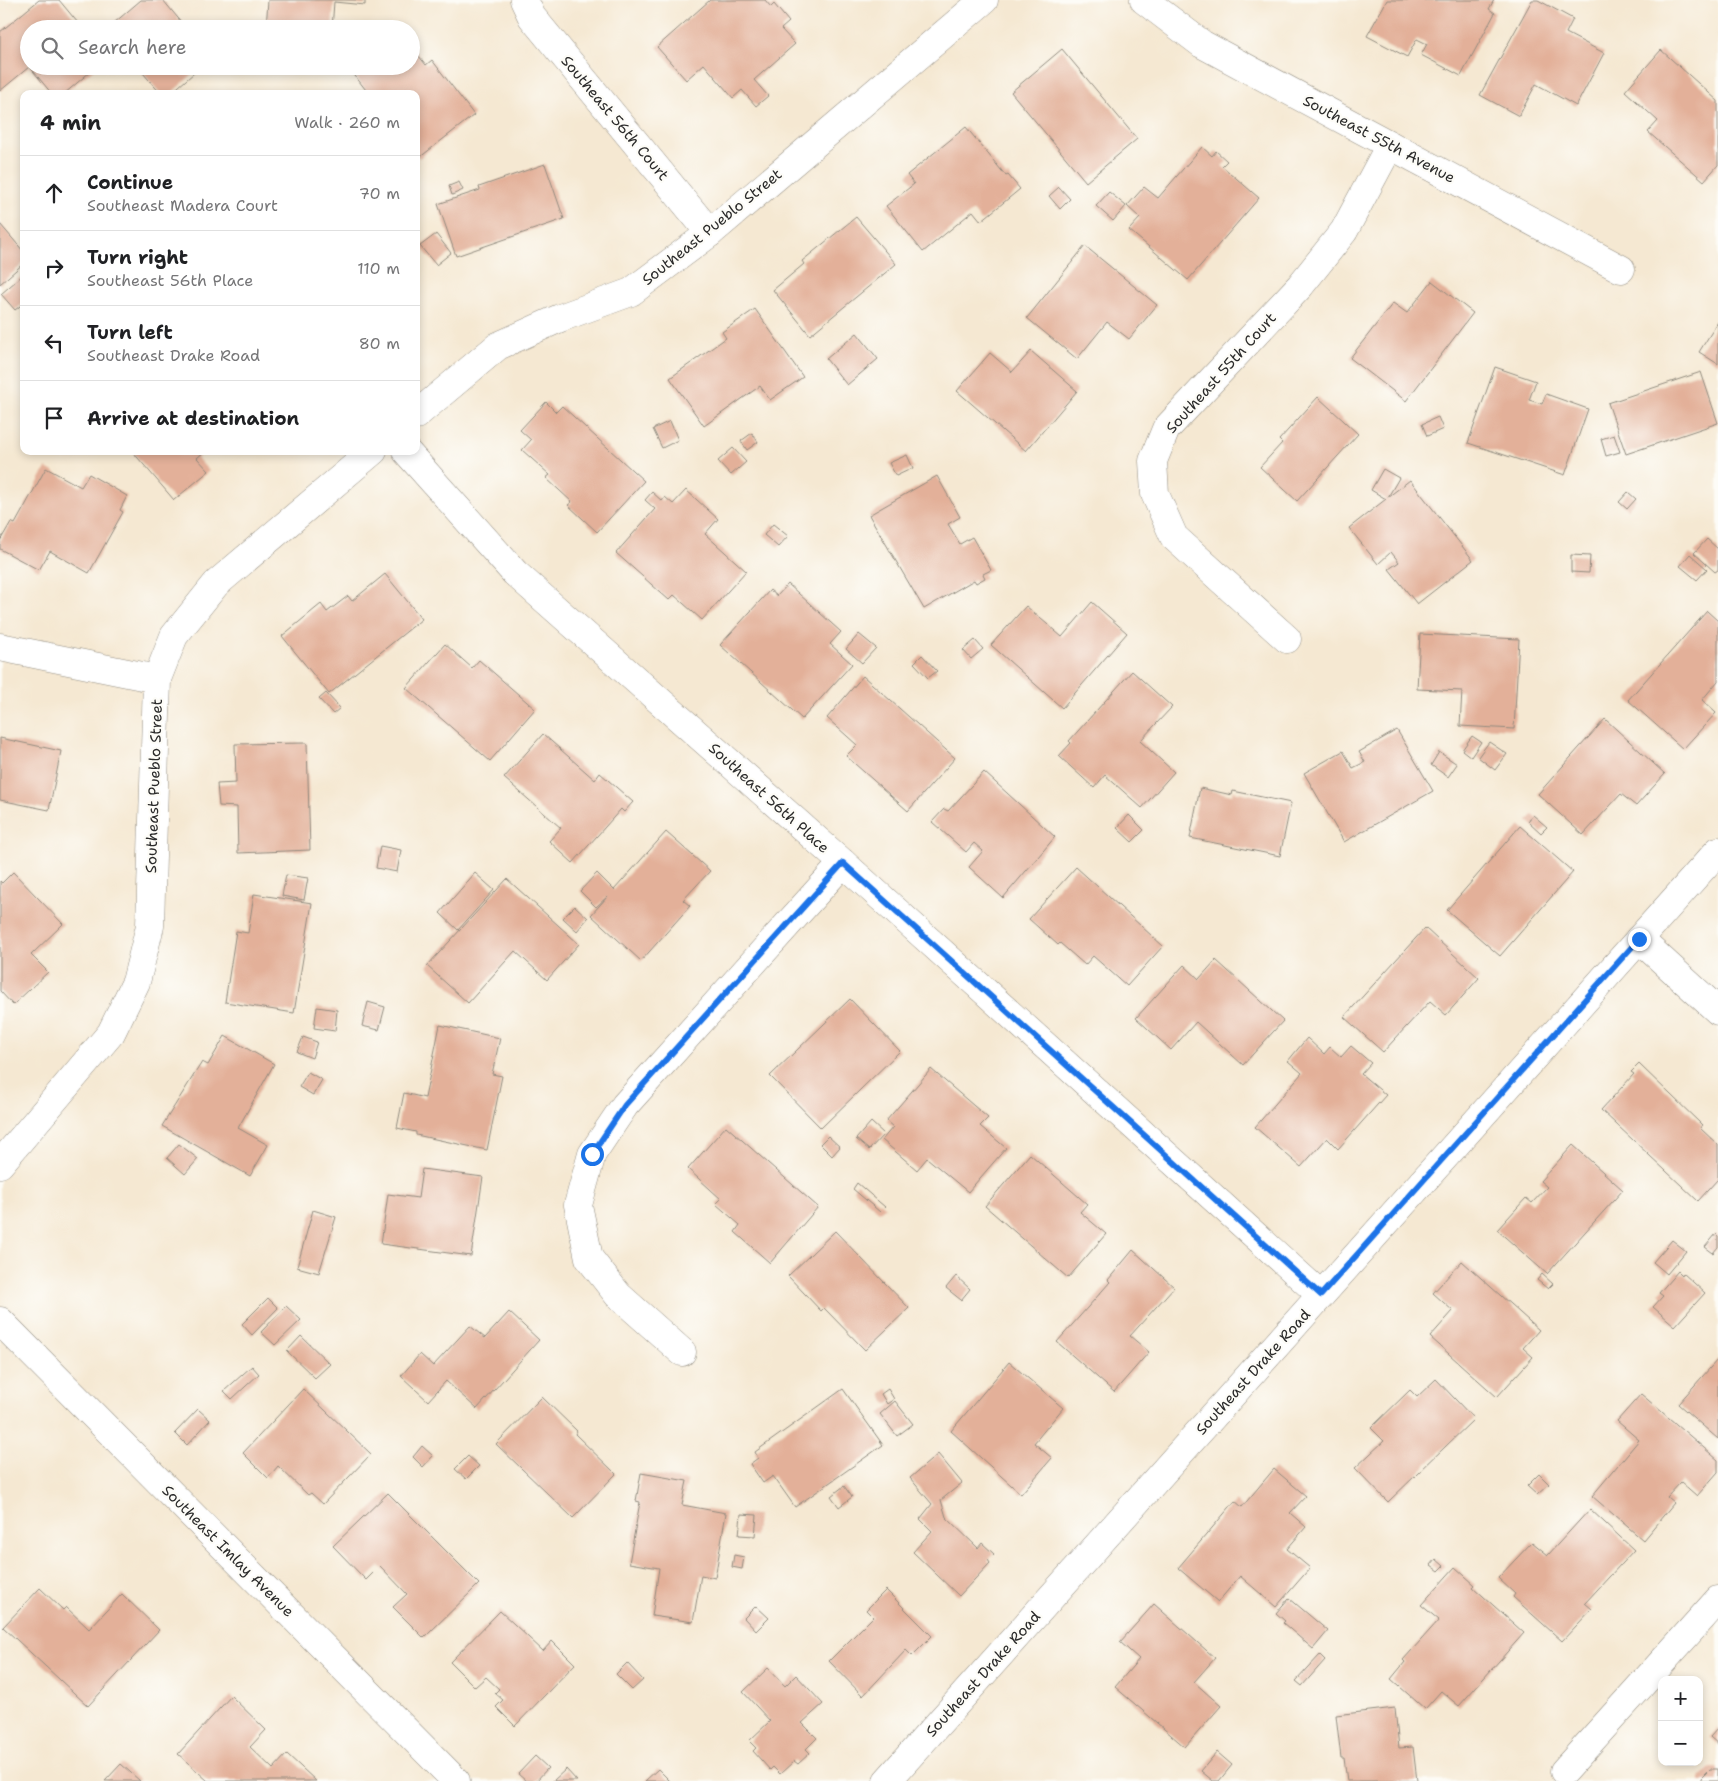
<!DOCTYPE html>
<html lang="en">
<head>
<meta charset="utf-8">
<style>
  body { margin:0; font-family:"Shantell Sans",sans-serif; background:#f2f2f2; color:#202124 }
  .controls { position:absolute; right:15px; bottom:15px; display:grid; overflow:hidden; border-radius:10px; box-shadow:0 2px 8px #0003 }
  .controls button { width:45px; height:45px; display:grid; place-items:center; padding:0; border:0; border-bottom:1px solid #e0e0e0; background:#fff; color:#202124; font:25px sans-serif }
  .stop { position:absolute; width:15px; height:15px; margin:-11px; border:4px solid #1a73e8; border-radius:50%; background:#fff }
  .stop.end { background:#1a73e8; border-color:#fff; box-shadow:0 1px 5px #0008 }
  .list { margin:0; padding:0; list-style:none }
  h2 { display:flex; justify-content:space-between; align-items:center; height:65px; margin:0; padding:0 20px; font-size:21px }
  h2 small { font-size:16px; font-weight:400; color:#757577 }
  .list li { display:grid; grid-template-columns:32px 1fr auto; gap:15px; align-items:center; box-sizing:border-box; height:75px; padding:0 20px; border-top:1px solid #e0e0e0 }
  .list b { display:block; font-size:19px; white-space:nowrap }
  .list p { margin:0; font-size:16px; white-space:nowrap; color:#757577 }
  .list em { font-size:16px; font-style:normal; color:#757577 }
  .icon { flex:none; width:28px; height:28px; fill:none; stroke:currentColor; stroke-width:2; stroke-linecap:round; stroke-linejoin:round }
  .map { position:relative; flex:none; width:1718px; height:1781px; overflow:hidden }
  .search { position:absolute; background:#fff; box-shadow:0 2px 8px #0003; left:20px; top:20px; width:400px; height:55px; display:flex; align-items:center; gap:12px; box-sizing:border-box; padding:0 18px; border-radius:28px; color:#757577; font-size:19px }
  .panel { position:absolute; background:#fff; box-shadow:0 2px 8px #0003; left:20px; top:90px; width:400px; height:365px; border-radius:10px }
  .map>svg:first-child { display:block }
  .building { fill:#e3b099 }
  .lines { fill:none; stroke-linecap:round; stroke-linejoin:round }
  .minor-casing { stroke:#908a7e; stroke-width:29 }
  .minor { stroke:#fff; stroke-width:28 }
  .route { stroke:#1a73e8; stroke-width:6 }
  .labels { text-anchor:middle; stroke-width:4.5; stroke-linejoin:round; paint-order:stroke }
  .street-label { font-size:15px; fill:#2b2b2b; stroke:#fdfcf7 }
</style>
</head>
<body>
<div class="map">
<svg width="1718" height="1781" viewBox="0 0 1718 1781">
  <rect width="100%" height="100%" fill="#fdfcf7"/>
  <filter id="ink" filterUnits="userSpaceOnUse"><feTurbulence type="fractalNoise" baseFrequency=".02" numOctaves="2"/><feDisplacementMap in="SourceGraphic" scale="10" xChannelSelector="R" yChannelSelector="G"/><feConvolveMatrix kernelMatrix="1 2 1 2 8 2 1 2 1" color-interpolation-filters="sRGB"/></filter>
  <filter id="wash" filterUnits="userSpaceOnUse"><feTurbulence type="fractalNoise" baseFrequency=".0096" numOctaves="4" result="noise"/><feDisplacementMap in="SourceGraphic" scale="20" xChannelSelector="R" yChannelSelector="G"/><feGaussianBlur stdDeviation="1.12" result="paint"/><feColorMatrix in="noise" values="0 0 0 0 0 0 0 0 0 0 0 0 0 0 0 0 0 1.4 0 .05"/><feComposite in="paint" operator="in"/></filter>
  <g filter="url(#wash)">
    <rect width="100%" height="100%" fill="#f5e8d2"/>
    <g id="blocks">
      <!-- building -->
      <g class="building">
        <path d="M39,0H59L83,29H29V67L0,91V32Z"/>
        <path d="M141,0H163L187,29H107Z"/>
        <path d="M268,0H365V5L334,2L332,29H266Z"/>
        <path d="M710,0H765L771,7L774,4L789,22L781,29L795,44L754,80L768,96L756,106L742,90L733,98L704,64L686,80L657,47Z"/>
        <path d="M1387,0H1494L1489,9L1495,13L1461,76L1421,55L1427,44L1417,39L1407,57L1367,36Z"/>
        <path d="M1532,0H1538L1573,19L1566,33L1604,53L1576,106L1536,84L1519,116L1480,95Z"/>
        <path d="M411,46L426,65L432,60L474,115L419,158L416,154V94H369L352,72L359,66H411Z"/>
        <path d="M1062,49L1137,139L1086,182L1011,92Z"/>
        <path d="M1661,50L1718,101V165L1704,181L1648,132L1658,121L1625,91Z"/>
        <path d="M29,66H97L64,94H52Z"/>
        <path d="M137,66H202L170,94H161Z"/>
        <path d="M966,127L1006,176L1008,175L1020,189L981,221L973,211L923,252L886,206L914,184L907,175Z"/>
        <path d="M1202,147L1212,156L1216,151L1227,161L1222,166L1259,198L1188,280L1129,230L1140,218L1127,206L1144,187L1158,198Z"/>
        <path d="M545,164L564,219L456,256L438,204L480,190L479,187Z"/>
        <path d="M459,182L463,190L452,195L449,186Z"/>
        <path d="M1059,187L1070,199L1060,209L1049,196Z"/>
        <path d="M1109,192L1126,206L1113,221L1096,206Z"/>
        <path d="M856,217L896,264L810,335L773,290L804,264L802,261Z"/>
        <path d="M0,224L24,252V263L0,284Z"/>
        <path d="M436,234L451,253L436,265L420,246Z"/>
        <path d="M1085,246L1157,305L1129,339L1107,322L1077,359L1027,318Z"/>
        <path d="M24,274V303L15,310L1,294Z"/>
        <path d="M1432,281L1473,313L1406,401L1350,358L1393,303L1407,313Z"/>
        <path d="M755,309L803,377L770,400L760,386L704,426L670,378L726,338L722,332Z"/>
        <path d="M1718,322V364L1699,352Z"/>
        <path d="M857,333L878,359L847,385L826,359Z"/>
        <path d="M1031,351L1077,391L1026,451L957,391L990,353L1012,372Z"/>
        <path d="M1495,367L1536,381L1529,400L1542,404L1546,394L1588,409L1565,475L1468,443Z"/>
        <path d="M1701,372L1718,423L1626,454L1608,403Z"/>
        <path d="M1318,397L1358,434L1297,501L1260,467L1282,443L1279,440Z"/>
        <path d="M546,402L556,412L562,406L644,481L597,532L568,505L572,502L546,478L550,475L522,450L531,440L520,430Z"/>
        <path d="M1438,417L1443,429L1427,436L1422,424Z"/>
        <path d="M670,421L678,440L662,448L653,429Z"/>
        <path d="M752,433L758,442L747,450L741,441Z"/>
        <path d="M1614,435L1620,452L1606,456L1601,439Z"/>
        <path d="M733,448L746,462L731,475L718,461Z"/>
        <path d="M132,451H205L197,458L209,471L174,500Z"/>
        <path d="M907,455L913,468L896,476L889,463Z"/>
        <path d="M46,468L81,487L89,474L127,496L120,510L123,512L89,573L50,551L39,570L0,549V541L11,522L15,524Z"/>
        <path d="M1383,469L1399,478L1388,497L1410,480L1473,560L1417,604L1389,569L1399,562L1391,552L1378,564L1349,528L1386,499L1371,490Z"/>
        <path d="M937,476L960,517L948,524L960,544L972,537L991,570L983,574L985,578L976,583L974,580L924,609L869,515Z"/>
        <path d="M686,490L718,519L705,534L746,571L702,620L674,595L669,600L616,553L655,509L645,500L652,492L662,501L665,497L673,504Z"/>
        <path d="M1628,492L1636,499L1627,509L1619,502Z"/>
        <path d="M773,524L788,536L778,547L764,535Z"/>
        <path d="M1707,539L1718,549V570L1715,572L1694,553Z"/>
        <path d="M1690,554L1707,569L1697,580L1680,566Z"/>
        <path d="M1571,555L1590,556L1589,573L1571,572Z"/>
        <path d="M385,574L422,619L329,694L282,636L321,604L327,612L348,596L352,601Z"/>
        <path d="M788,584L841,632L830,644L852,664L802,719L720,645L770,590L777,596Z"/>
        <path d="M1092,602L1127,633L1062,708L991,645L1026,606L1062,637Z"/>
        <path d="M1707,611L1718,621V681L1702,700L1716,713L1683,749L1628,700Z"/>
        <path d="M859,634L876,648L862,663L846,649Z"/>
        <path d="M1420,634L1519,639L1514,729L1460,726L1462,691L1417,689Z"/>
        <path d="M975,640L983,649L971,659L963,650Z"/>
        <path d="M445,644L472,668L479,660L535,709L490,761L406,688Z"/>
        <path d="M922,655L937,671L928,678L914,663Z"/>
        <path d="M1132,671L1172,707L1140,741L1174,772L1142,808L1105,775L1094,788L1059,756L1071,743L1069,741Z"/>
        <path d="M863,676L955,758L908,811L846,756L857,745L827,718Z"/>
        <path d="M326,693L340,708L333,714L319,699Z"/>
        <path d="M1605,719L1665,774L1636,806L1621,794L1583,835L1538,794Z"/>
        <path d="M1397,730L1433,791L1344,842L1304,773L1343,751L1353,768L1365,762L1359,752Z"/>
        <path d="M543,734L595,780L600,773L633,802L624,812L621,809L573,863L549,841L561,828L504,778Z"/>
        <path d="M1472,736L1481,742L1471,757L1462,750Z"/>
        <path d="M0,738L61,751L49,810L0,800Z"/>
        <path d="M1489,742L1507,754L1495,770L1478,757Z"/>
        <path d="M307,743L310,850L238,853L237,807L219,806L217,784L236,783L235,744Z"/>
        <path d="M1439,752L1457,764L1448,777L1431,765Z"/>
        <path d="M984,772L1055,837L1003,898L969,867L983,851L974,843L966,852L932,822L944,809L948,811Z"/>
        <path d="M1200,788L1232,795L1233,791L1291,803L1280,856L1190,838Z"/>
        <path d="M1129,815L1144,830L1132,842L1117,828Z"/>
        <path d="M1533,815L1547,827L1541,833L1528,821Z"/>
        <path d="M1520,826L1573,872L1500,956L1447,910Z"/>
        <path d="M666,832L710,871L683,900L690,906L641,961L591,915L608,896L596,907L580,891L597,873L614,890Z"/>
        <path d="M380,846L401,850L397,872L376,868Z"/>
        <path d="M1076,867L1163,946L1127,986L1093,956L1085,965L1060,943L1058,945L1029,919Z"/>
        <path d="M13,872L63,924L31,955L48,972L13,1005L0,991V881L2,883Z"/>
        <path d="M475,873L494,890L458,930L440,913Z"/>
        <path d="M286,875L308,878L304,900L282,896Z"/>
        <path d="M507,879L579,944L547,980L515,951L468,1003L427,966Z"/>
        <path d="M254,894L312,903L294,1013L225,1002L236,931L248,933Z"/>
        <path d="M575,906L588,918L577,931L563,918Z"/>
        <path d="M1425,928L1479,978L1446,1015L1430,1001L1383,1052L1344,1017Z"/>
        <path d="M1216,960L1283,1021L1243,1065L1196,1022L1171,1050L1136,1018L1184,965L1199,979Z"/>
        <path d="M850,999L900,1051L821,1128L770,1076Z"/>
        <path d="M368,1002L385,1007L379,1030L362,1026Z"/>
        <path d="M317,1007L337,1010L335,1031L314,1028Z"/>
        <path d="M440,1025L500,1038L492,1074L502,1076L487,1150L416,1135V1132L397,1128L404,1093L425,1098Z"/>
        <path d="M225,1036L274,1064L238,1128L268,1145L250,1176L162,1126L202,1062L208,1065Z"/>
        <path d="M303,1037L317,1042L312,1058L297,1052Z"/>
        <path d="M1307,1038L1324,1054L1330,1047L1341,1057L1351,1046L1371,1063L1361,1074L1386,1095L1338,1149L1327,1138L1301,1167L1255,1127L1302,1073L1288,1061Z"/>
        <path d="M1639,1064L1702,1125L1700,1128L1718,1145V1179L1698,1201L1601,1110L1634,1074L1631,1072Z"/>
        <path d="M931,1069L988,1118L980,1126L1006,1148L968,1192L927,1158L917,1170L882,1140L893,1127L886,1121Z"/>
        <path d="M308,1072L322,1080L313,1095L299,1087Z"/>
        <path d="M871,1122L884,1134L869,1150L856,1139Z"/>
        <path d="M726,1126L818,1207L770,1263L735,1232L740,1225L716,1204L721,1199L688,1169Z"/>
        <path d="M828,1136L840,1147L832,1156L820,1144Z"/>
        <path d="M179,1144L198,1159L185,1174L167,1158Z"/>
        <path d="M1573,1145L1623,1190L1547,1274L1497,1230L1526,1198L1532,1203L1547,1187L1540,1181Z"/>
        <path d="M1030,1154L1087,1204L1080,1212L1106,1234L1068,1278L985,1206Z"/>
        <path d="M422,1169L483,1177L471,1256L381,1244L388,1194L418,1198Z"/>
        <path d="M857,1183L885,1207L880,1212L853,1189Z"/>
        <path d="M313,1210L336,1217L319,1273L297,1267Z"/>
        <path d="M835,1231L909,1308L865,1350L824,1308L821,1311L788,1276Z"/>
        <path d="M1716,1234L1718,1236V1247L1713,1253L1705,1247Z"/>
        <path d="M1672,1240L1686,1251L1667,1274L1653,1262Z"/>
        <path d="M1133,1250L1174,1287L1130,1336L1149,1352L1114,1392L1057,1342L1110,1282L1108,1280Z"/>
        <path d="M1462,1261L1539,1330L1523,1348L1533,1357L1497,1397L1430,1337L1453,1311L1433,1293Z"/>
        <path d="M1678,1271L1682,1275L1683,1273L1705,1293L1675,1326L1653,1307L1663,1296L1659,1293Z"/>
        <path d="M1542,1274L1553,1284L1548,1289L1537,1280Z"/>
        <path d="M956,1276L970,1289L961,1300L946,1288Z"/>
        <path d="M268,1298L278,1308L252,1335L242,1324Z"/>
        <path d="M286,1306L301,1320L275,1345L261,1332Z"/>
        <path d="M509,1312L539,1340L477,1409L446,1381L428,1401L401,1376L420,1354L433,1366L470,1326L485,1338Z"/>
        <path d="M301,1336L330,1364L315,1378L287,1351Z"/>
        <path d="M1718,1359V1439L1678,1404Z"/>
        <path d="M1009,1362L1063,1408L1034,1443L1052,1458L1021,1494L951,1431Z"/>
        <path d="M252,1366L259,1374L232,1399L224,1391Z"/>
        <path d="M1436,1379L1474,1419L1388,1502L1355,1468L1384,1441L1371,1428L1410,1390L1417,1397Z"/>
        <path d="M303,1389L371,1454L323,1504L311,1493L308,1495L278,1466L268,1478L243,1453Z"/>
        <path d="M843,1389L883,1445L795,1507L773,1476L763,1483L750,1464L758,1458L755,1452Z"/>
        <path d="M888,1389L894,1399L887,1404L881,1394Z"/>
        <path d="M1641,1394L1718,1460V1472L1697,1496L1681,1482L1667,1497L1674,1503L1643,1540L1592,1496L1639,1440L1617,1421Z"/>
        <path d="M542,1397L577,1431L575,1434L616,1474L573,1518L496,1444Z"/>
        <path d="M895,1401L913,1424L897,1436L880,1414Z"/>
        <path d="M198,1409L210,1420L187,1445L175,1433Z"/>
        <path d="M422,1446L433,1456L423,1467L413,1457Z"/>
        <path d="M938,1454L962,1483L941,1500L946,1517L978,1548L982,1543L994,1554L988,1560L990,1563L959,1596L913,1552L932,1531L920,1519L932,1504L910,1478Z"/>
        <path d="M468,1456L479,1466L466,1479L455,1469Z"/>
        <path d="M1274,1469L1306,1496L1290,1513L1306,1527L1287,1549L1310,1568L1276,1607L1240,1576L1218,1602L1178,1568L1235,1501L1242,1507Z"/>
        <path d="M641,1473L687,1481L682,1505L726,1513L715,1578L701,1575L693,1622L652,1616L659,1568L629,1563L640,1502L636,1501Z"/>
        <path d="M1539,1474L1549,1484L1537,1495L1527,1486Z"/>
        <path d="M844,1486L852,1497L839,1507L831,1496Z"/>
        <path d="M388,1493L479,1584L424,1638L393,1607L407,1594L380,1566L366,1580L333,1546Z"/>
        <path d="M1590,1509L1634,1550L1585,1603L1592,1609L1562,1641L1513,1597L1515,1594L1498,1578L1532,1542L1548,1555Z"/>
        <path d="M741,1514L757,1515L755,1536L739,1535Z"/>
        <path d="M734,1555L744,1557L742,1569L732,1567Z"/>
        <path d="M1436,1559L1444,1566L1439,1571L1431,1565Z"/>
        <path d="M1455,1567L1475,1585L1473,1587L1524,1633L1459,1706L1441,1691L1425,1709L1391,1679L1405,1662L1403,1660L1439,1620L1421,1605Z"/>
        <path d="M40,1588L63,1610L66,1607L89,1629L122,1594L159,1630L88,1706L3,1627Z"/>
        <path d="M886,1590L932,1636L912,1656L906,1650L863,1696L829,1661L873,1617L866,1610Z"/>
        <path d="M1289,1598L1328,1631L1313,1649L1283,1623L1285,1621L1276,1613Z"/>
        <path d="M1154,1604L1215,1658L1194,1682L1221,1706L1185,1747L1115,1687L1139,1659L1120,1642Z"/>
        <path d="M756,1606L769,1618L756,1631L744,1618Z"/>
        <path d="M500,1611L543,1651L552,1641L575,1664L515,1726L496,1707L503,1700L495,1693L499,1689L486,1677L475,1687L450,1662Z"/>
        <path d="M1320,1655L1325,1660L1302,1686L1296,1681Z"/>
        <path d="M627,1663L643,1680L632,1690L616,1674Z"/>
        <path d="M768,1668L785,1686L796,1675L823,1704L802,1723L817,1738L806,1749L810,1753L798,1764L794,1761L780,1774L773,1767L770,1770L753,1751L756,1748L749,1741L770,1721L743,1692Z"/>
        <path d="M231,1696L266,1730L250,1747L273,1769L287,1754L316,1781H208L178,1754Z"/>
        <path d="M1395,1708L1399,1748L1413,1747L1417,1781H1347L1344,1758H1341L1336,1715Z"/>
        <path d="M1718,1728V1744L1710,1737Z"/>
        <path d="M1217,1752L1232,1765L1219,1781H1213L1201,1771Z"/>
        <path d="M535,1756L548,1768L536,1781H526L518,1774Z"/>
        <path d="M121,1764L140,1781H105Z"/>
        <path d="M566,1769L577,1781H553Z"/>
        <path d="M658,1769L670,1781H645Z"/>
        <path d="M1710,1769H1718V1781H1701V1778Z"/>
      </g>
    </g>
  </g>
  <g filter="url(#ink)">
    <use href="#blocks" fill-opacity="0" stroke="#908a7e" stroke-width="1"/>
    <g class="lines">
      <!-- minor casing -->
      <g class="minor-casing">
        <g id="minor">
          <path d="M524,0L532,17L710,233"/>
          <path d="M1144,0L1202,44L1621,269"/>
          <path d="M416,415L498,346L560,318L631,292L710,233L984,0"/>
          <path d="M406,451L515,573L843,863L1321,1295"/>
          <path d="M1287,639L1174,537L1155,494L1153,461L1166,429L1300,286L1344,231L1390,145"/>
          <path d="M0,647L157,679"/>
          <path d="M1639,939L1718,1011"/>
          <path d="M0,1164L111,1033L136,982L150,926L157,679L174,636L216,584L373,451"/>
          <path d="M0,1321L456,1781"/>
          <path d="M682,1352L618,1295L589,1258L578,1205L592,1154L625,1105L843,863"/>
          <path d="M1564,1771L1718,1600"/>
          <path d="M887,1781L1718,851"/>
        </g>
      </g>
      <!-- minor -->
      <use href="#minor" class="minor"/>
    </g>
  </g>
  <g class="lines" filter="url(#ink)">
    <!-- route -->
    <path class="route" d="M592,1154L625,1105L843,863L1321,1295L1639,939"/>
  </g>
  <g class="labels">
    <!-- street labels -->
    <g class="street-label">
      <text transform="translate(615 118) rotate(50)" y="5">Southeast 56th Court</text>
      <text transform="translate(1379 139) rotate(28)" y="5">Southeast 55th Avenue</text>
      <text transform="translate(712 227) rotate(-39)" y="5">Southeast Pueblo Street</text>
      <text transform="translate(1221 373) rotate(-48)" y="5">Southeast 55th Court</text>
      <text transform="translate(154 786) rotate(-88)" y="5">Southeast Pueblo Street</text>
      <text transform="translate(769 798) rotate(42)" y="5">Southeast 56th Place</text>
      <text transform="translate(1253 1372) rotate(-48)" y="5">Southeast Drake Road</text>
      <text transform="translate(228 1551) rotate(45)" y="5">Southeast Imlay Avenue</text>
      <text transform="translate(983 1674) rotate(-48)" y="5">Southeast Drake Road</text>
    </g>
  </g>
</svg>
<div class="controls">
<button>+</button>
<button>−</button>
</div>
<div class="stop" style="left:592px;top:1154px"></div>
<div class="stop end" style="left:1639px;top:939px"></div>
<div class="search"><svg class="icon" aria-label="search" viewBox="0 0 24 24"><circle cx="10" cy="10" r="6"/><path d="M15 15l6 6"/></svg>Search here</div>
<section class="panel">
<h2>4 min<small>Walk · 260 m</small></h2>
<ul class="list">
<li><svg class="icon" aria-label="ahead" viewBox="0 0 24 24"><path d="M12 20V5M6 11l6-6 6 6"/></svg><div><b>Continue</b><p>Southeast Madera Court</p></div><em>70 m</em></li>
<li><svg class="icon" aria-label="right" viewBox="0 0 24 24"><path d="M7 20v-9h11M14 6l5 5-5 5"/></svg><div><b>Turn right</b><p>Southeast 56th Place</p></div><em>110 m</em></li>
<li><svg class="icon" aria-label="left" viewBox="0 0 24 24"><path d="M17 20v-9H6M10 6l-5 5 5 5"/></svg><div><b>Turn left</b><p>Southeast Drake Road</p></div><em>80 m</em></li>
<li><svg class="icon" aria-label="arrive" viewBox="0 0 24 24"><path d="M6 21V4h12l-3 4 3 4H6"/></svg><div><b>Arrive at destination</b></div></li>
</ul>
</section>
</div>
</body>
</html>
